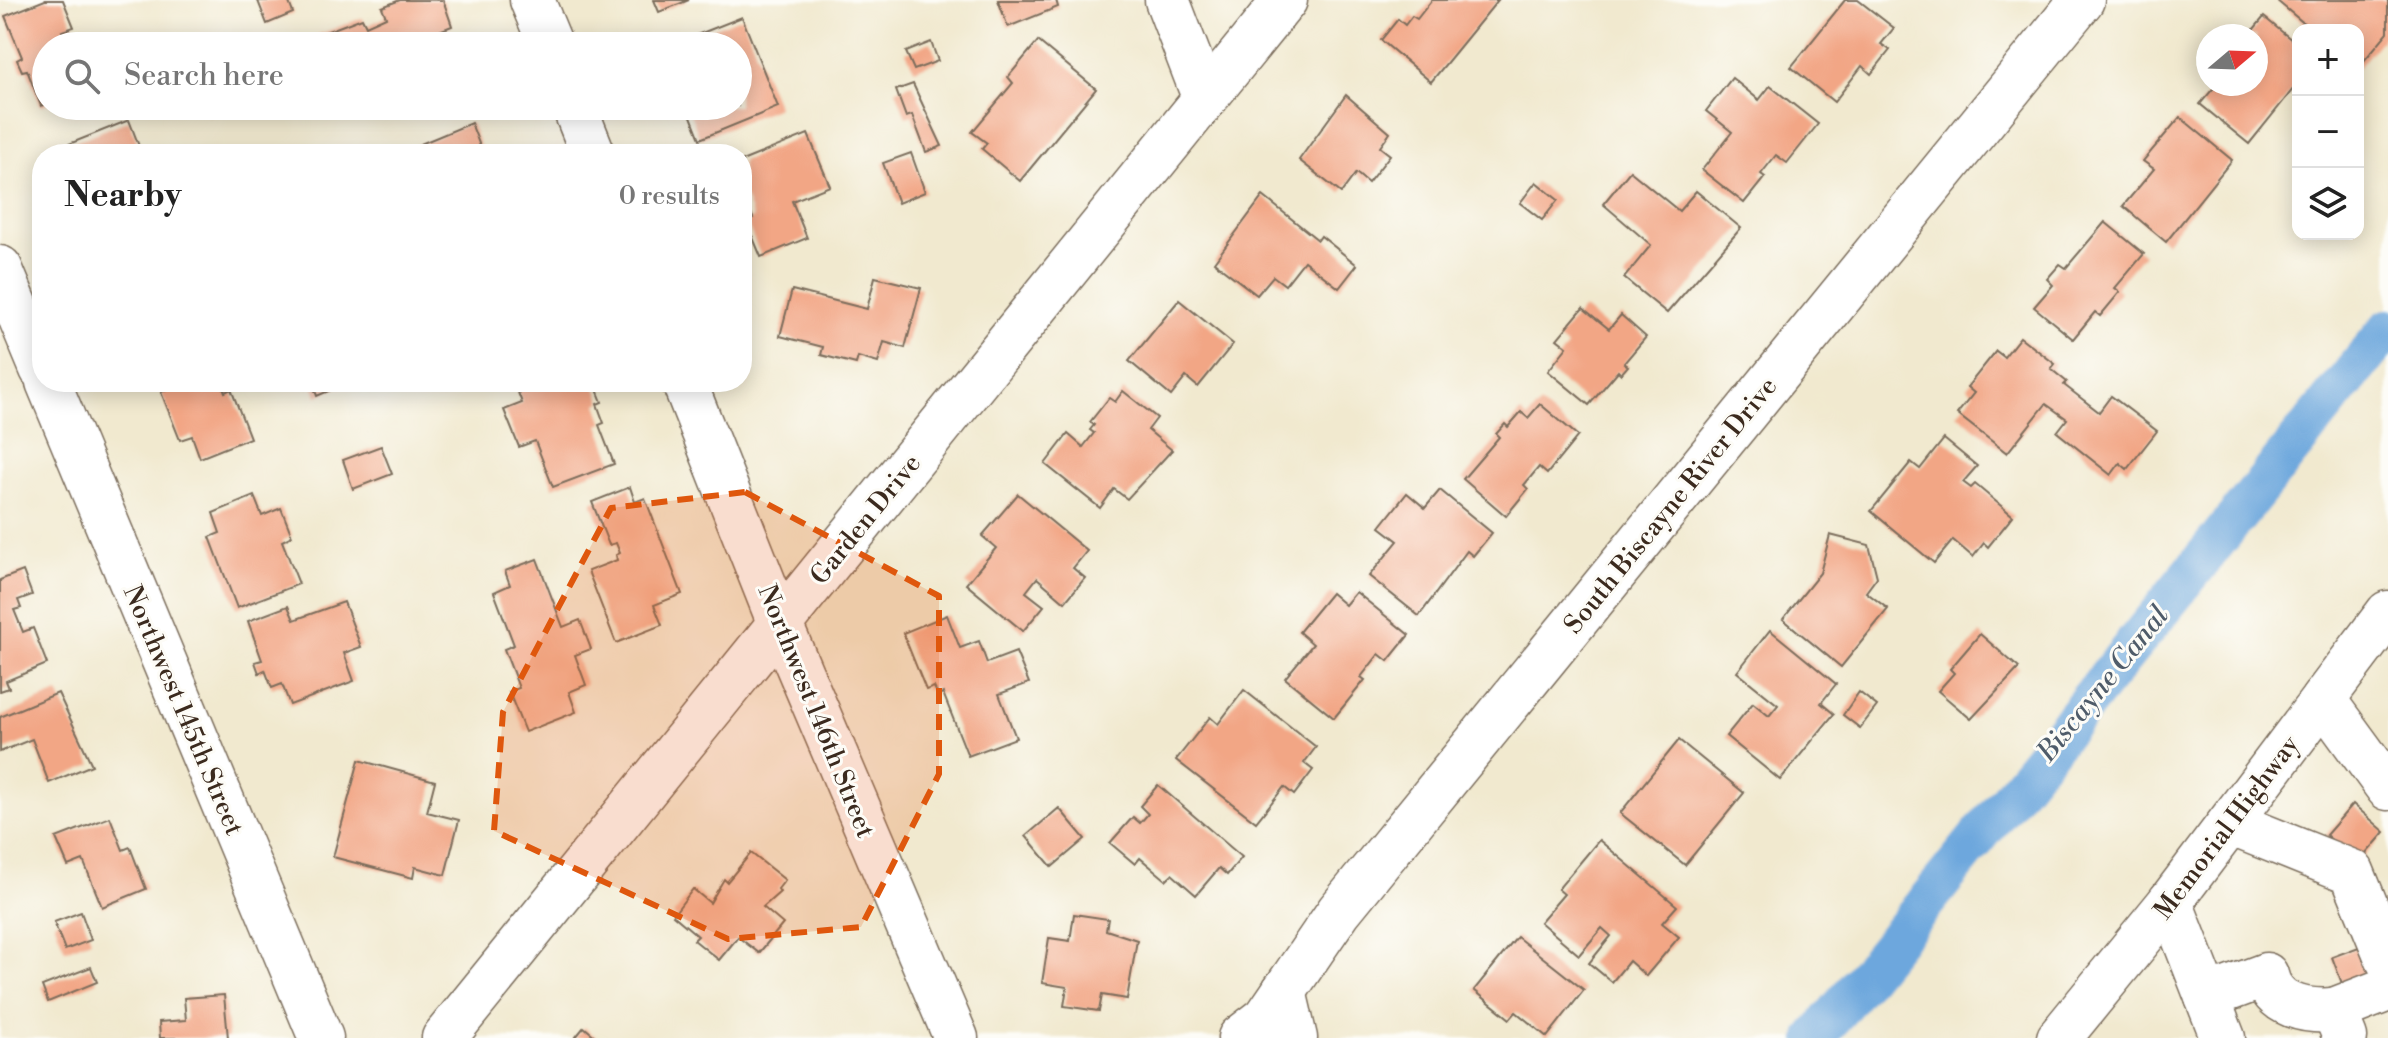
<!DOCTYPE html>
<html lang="en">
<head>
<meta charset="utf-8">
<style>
  body { margin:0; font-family:"Libre Bodoni",serif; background:#f2f2f2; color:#222 }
  .controls { position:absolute; right:24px; top:24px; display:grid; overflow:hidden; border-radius:16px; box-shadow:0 4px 20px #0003 }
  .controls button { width:72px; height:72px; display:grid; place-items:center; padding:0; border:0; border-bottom:2px solid #e0e0e0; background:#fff; color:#222; font:40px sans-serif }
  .compass { position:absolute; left:2196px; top:24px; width:72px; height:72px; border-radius:50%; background:#fff; box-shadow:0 4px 20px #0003; rotate:71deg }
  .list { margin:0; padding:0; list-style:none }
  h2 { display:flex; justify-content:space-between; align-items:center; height:104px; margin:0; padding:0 32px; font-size:34px }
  h2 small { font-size:26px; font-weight:400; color:#767676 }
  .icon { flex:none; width:44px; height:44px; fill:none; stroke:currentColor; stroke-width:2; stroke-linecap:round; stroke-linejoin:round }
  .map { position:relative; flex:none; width:2388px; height:1038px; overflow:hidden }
  .search { position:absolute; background:#fff; box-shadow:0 4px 20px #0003; left:32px; top:32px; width:720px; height:88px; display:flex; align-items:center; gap:20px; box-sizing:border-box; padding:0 28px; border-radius:44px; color:#767676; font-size:30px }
  .panel { position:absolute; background:#fff; box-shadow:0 4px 20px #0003; left:32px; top:144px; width:720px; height:248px; border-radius:32px }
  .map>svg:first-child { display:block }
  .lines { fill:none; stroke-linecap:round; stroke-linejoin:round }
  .canal { stroke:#6da7dd; stroke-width:40 }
  .building { fill:#f2a685 }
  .minor-casing { stroke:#7b6d5c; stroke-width:47 }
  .minor { stroke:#fff; stroke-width:44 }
  .marked { fill:#df570d; fill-opacity:0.2; stroke:#df570d; stroke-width:6; stroke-dasharray:16 10; stroke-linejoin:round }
  .labels { text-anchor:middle; stroke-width:6; stroke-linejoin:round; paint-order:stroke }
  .street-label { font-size:26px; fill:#3b2a1e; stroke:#fdfcf7 }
  .water-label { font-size:28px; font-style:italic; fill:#4f5c6a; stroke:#fdfcf7 }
</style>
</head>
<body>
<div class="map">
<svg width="2388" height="1038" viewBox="0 0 2388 1038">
  <rect width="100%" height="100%" fill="#fdfcf7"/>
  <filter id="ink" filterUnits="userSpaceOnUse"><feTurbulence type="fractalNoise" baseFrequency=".0125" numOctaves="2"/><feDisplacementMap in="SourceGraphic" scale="16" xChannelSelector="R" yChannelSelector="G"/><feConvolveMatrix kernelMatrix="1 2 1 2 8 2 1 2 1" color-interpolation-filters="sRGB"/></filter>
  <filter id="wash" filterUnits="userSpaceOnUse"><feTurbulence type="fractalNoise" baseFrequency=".006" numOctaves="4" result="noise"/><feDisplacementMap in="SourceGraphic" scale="32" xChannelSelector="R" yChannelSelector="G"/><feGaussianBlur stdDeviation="1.8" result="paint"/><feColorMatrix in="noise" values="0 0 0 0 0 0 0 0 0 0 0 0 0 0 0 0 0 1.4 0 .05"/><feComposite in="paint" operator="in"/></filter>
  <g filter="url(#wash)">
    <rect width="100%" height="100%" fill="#f1e9cf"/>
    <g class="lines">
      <!-- canal -->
      <path class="canal" d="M1816,1038L2388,329"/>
    </g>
    <g id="blocks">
      <!-- building -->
      <g class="building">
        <path d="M45,0H63L74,27L62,31L65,38L70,36L74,46H46V104L41,106L27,70L22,71L17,60L22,57L5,16Z"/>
        <path d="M288,0L293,13L267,24L258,1Z"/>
        <path d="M400,0H443L452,26L414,41L416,46H316L312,37L362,18L366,26L386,17L382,7Z"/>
        <path d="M654,0H689L659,12Z"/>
        <path d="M998,0H1056L1058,7L1008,27Z"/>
        <path d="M1432,0H1498L1431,82L1381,40L1398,19L1405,25L1412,16L1417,19Z"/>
        <path d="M1845,0H1858L1894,28L1881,44L1890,50L1871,74L1862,66L1834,102L1791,67Z"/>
        <path d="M2276,0H2388V32L2358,68V30H2312Z"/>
        <path d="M742,17L778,107L700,139L687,106H738V46H669Z"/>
        <path d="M2264,17L2298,45V83L2249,144L2200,104L2217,84H2256V36H2248Z"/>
        <path d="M1038,41L1096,89L1020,181L982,149L987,143L972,132L1013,83L1008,77Z"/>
        <path d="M931,42L938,61L914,70L906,52Z"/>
        <path d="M1732,78L1759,100L1770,86L1818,124L1787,163L1776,155L1761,174L1765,177L1744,203L1702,170L1732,132L1706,111Z"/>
        <path d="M913,84L942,146L926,152L912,115L906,117L896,90Z"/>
        <path d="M1346,95L1390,133L1380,147L1390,155L1368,183L1356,173L1341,193L1299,160Z"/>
        <path d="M204,106H233L208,116Z"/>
        <path d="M2180,117L2232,160L2166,242L2123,206L2154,169L2143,161Z"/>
        <path d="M129,120L142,154H67L64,146Z"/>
        <path d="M471,123L483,154H422L418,145Z"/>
        <path d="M808,134L830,186L792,201L807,238L761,257L746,221L753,218L745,197L742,198V161Z"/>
        <path d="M911,153L925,192L898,203L883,163Z"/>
        <path d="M1630,171L1679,211L1696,191L1741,228L1667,313L1624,278L1651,245L1603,204Z"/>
        <path d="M1536,182L1558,200L1542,220L1520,203Z"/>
        <path d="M1263,196L1318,240L1321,236L1357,265L1339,288L1304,261L1285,285L1273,276L1257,295L1214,262Z"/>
        <path d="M2105,222L2144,254L2115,288L2120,292L2100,316L2095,312L2073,339L2034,307L2053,285L2047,279L2060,264L2066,268Z"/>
        <path d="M875,277L921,288L905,348L884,342L878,363L858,357L856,364L821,355L823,347L780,336L792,290L867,309Z"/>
        <path d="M1179,300L1233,344L1198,387L1186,377L1171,396L1129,361Z"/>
        <path d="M1583,308L1609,329L1621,315L1646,337L1624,363L1628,366L1621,374L1618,371L1589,405L1548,371L1567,347L1557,339Z"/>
        <path d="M2020,337L2055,364L2051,369L2067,382L2064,385L2099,412L2111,396L2157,431L2127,469L2120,463L2111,475L2057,432L2067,419L2046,404L2007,453L1957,414L1974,393L1967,387L1996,351L2004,357Z"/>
        <path d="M187,382H221L225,392L231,389L250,438L200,458L192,436L180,440L161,392Z"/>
        <path d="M312,382H336L338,387L317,396Z"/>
        <path d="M514,382H594L602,402L597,404L604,423L599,425L614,464L553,487L535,441L519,447L504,410L522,403Z"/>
        <path d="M1123,391L1157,418L1148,430L1172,450L1127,499L1114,489L1100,508L1045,464L1068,434L1083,447L1094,433L1090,430L1094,425L1090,422L1109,398L1115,402Z"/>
        <path d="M1540,404L1578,436L1547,474L1539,467L1524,485L1528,489L1506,516L1463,479L1499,437L1496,434L1505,424L1508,427L1521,412L1528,418Z"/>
        <path d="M1944,439L1977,466L1963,482L1971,488L1975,484L2013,516L1988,547L1984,543L1973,557L1953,540L1934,563L1871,511L1911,462L1920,469Z"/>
        <path d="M381,446L392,474L353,489L343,460Z"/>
        <path d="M630,487L635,502L645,498L682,594L654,605L662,625L616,643L588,571L617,560L616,555L620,553L616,543L609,545L592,502Z"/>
        <path d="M1440,490L1492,533L1473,556L1467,551L1419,616L1369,576L1398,541L1380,527L1407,493L1425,508Z"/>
        <path d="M1018,494L1087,551L1073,568L1085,578L1065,602L1037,578L1026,592L1044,606L1023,631L966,584L996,548L982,536Z"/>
        <path d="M254,496L262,516L281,508L292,536L282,541L299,584L237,608L210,537L220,533L213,513Z"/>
        <path d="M1830,535L1869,545L1877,577L1866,592L1888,609L1841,667L1783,619L1820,573Z"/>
        <path d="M537,559L563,627L580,620L591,649L575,655L586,685L569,692L576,712L525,732L509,692L519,688L504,649L514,645L494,592L510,585L505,571Z"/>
        <path d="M23,571L32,595L18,600L21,608L14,610L23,632L33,628L47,664L6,681L9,688L0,691V580Z"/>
        <path d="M1356,592L1409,635L1388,661L1379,654L1361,677L1365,680L1334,718L1285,678L1313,644L1299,632L1331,593L1345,605Z"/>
        <path d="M344,602L361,647L344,653L354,681L290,705L282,684L272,688L265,670L259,673L255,662L262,660L248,621L288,606L294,620Z"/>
        <path d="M947,615L960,648L979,641L987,663L1016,652L1029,683L999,694L1016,738L968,756L943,693L938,695L934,687L926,690L903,633Z"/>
        <path d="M1770,630L1836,684L1821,703L1834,714L1780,780L1726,736L1753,703L1769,716L1778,705L1737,672Z"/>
        <path d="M1980,634L2019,668L1971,719L1938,691L1954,673L1950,669Z"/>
        <path d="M1244,690L1316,747L1304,763L1313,770L1294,795L1284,787L1256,822L1176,760L1210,717L1218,724Z"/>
        <path d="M1859,692L1877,706L1860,728L1843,715Z"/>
        <path d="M58,693L92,765L49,783L32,739L0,752V717Z"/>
        <path d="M1679,740L1744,793L1685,865L1620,813Z"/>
        <path d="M359,760L435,781L427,812L459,820L445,875L415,867L413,878L333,857Z"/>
        <path d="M1158,785L1242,857L1227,875L1219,868L1196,895L1172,874L1166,880L1140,858L1135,864L1110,843L1133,817L1140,823L1148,814L1140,806Z"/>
        <path d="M2353,804L2385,832L2358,863L2326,835Z"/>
        <path d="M1059,808L1085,839L1052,867L1026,836Z"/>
        <path d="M110,817L123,850L130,847L146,889L102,907L83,860L68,866L56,838Z"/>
        <path d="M1599,840L1677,906L1662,923L1679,937L1646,976L1629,961L1612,982L1589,963L1611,936L1602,928L1579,955L1540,922L1564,894L1558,889Z"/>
        <path d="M751,853L785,880L778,889L780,892L763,907L783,924L759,953L738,937L719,960L694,940L698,936L673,915L693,889L710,903L724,879L727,882Z"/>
        <path d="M81,912L91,940L65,950L54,922Z"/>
        <path d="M1074,914L1108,919L1106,930L1137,940L1127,999L1102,995L1099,1011L1064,1006L1067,987L1042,983L1049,938L1070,941Z"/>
        <path d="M1517,937L1584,990L1547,1037L1516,1012L1510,1019L1474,990Z"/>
        <path d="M2372,942L2386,979L2346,994L2332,957Z"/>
        <path d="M91,967L97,982L48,1002L42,986Z"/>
        <path d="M224,995L228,1038H160L159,1022L186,1020L184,998Z"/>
        <path d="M584,1027L597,1038H575Z"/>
      </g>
    </g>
  </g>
  <g filter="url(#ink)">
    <use href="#blocks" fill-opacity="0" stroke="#7b6d5c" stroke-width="2"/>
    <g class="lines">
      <!-- minor casing -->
      <g class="minor-casing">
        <g id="minor">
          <path d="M532,0L551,46"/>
          <path d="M1167,0L1205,99"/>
          <path d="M574,106L593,154"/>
          <path d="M0,268L42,369"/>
          <path d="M48,382L321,1038"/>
          <path d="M684,382L780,624L956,1038"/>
          <path d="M2323,699L2388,788"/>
          <path d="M2230,823L2352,872L2388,960"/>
          <path d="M2170,902L2223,1038"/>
          <path d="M1284,991L1295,1038"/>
          <path d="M2207,997L2266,975C2273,1007 2307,1012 2334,1010"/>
          <path d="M2345,1037L2334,1010L2388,989"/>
          <path d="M444,1038L1285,0"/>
          <path d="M1240,1038L1266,1018L1339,911L2082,0"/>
          <path d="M2059,1038L2170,902L2388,613"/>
        </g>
      </g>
      <!-- minor -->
      <use href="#minor" class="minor"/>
    </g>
  </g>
  <!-- marked area -->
  <path class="marked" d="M745,492L939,596V774L861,927L728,939L494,831L503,712L611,508Z"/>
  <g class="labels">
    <!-- street labels -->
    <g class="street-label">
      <text transform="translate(1670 505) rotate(-51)" y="9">South Biscayne River Drive</text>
      <text transform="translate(865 519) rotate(-51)" y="9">Garden Drive</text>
      <text transform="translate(184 710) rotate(67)" y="9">Northwest 145th Street</text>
      <text transform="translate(817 711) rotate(68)" y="9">Northwest 146th Street</text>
      <text transform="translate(2226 827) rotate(-53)" y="9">Memorial Highway</text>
    </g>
    <!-- water labels -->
    <g class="water-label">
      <text transform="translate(2102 683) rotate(-51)" y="10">Biscayne Canal</text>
    </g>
  </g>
</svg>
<div class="controls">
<button>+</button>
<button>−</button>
<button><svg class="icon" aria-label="layers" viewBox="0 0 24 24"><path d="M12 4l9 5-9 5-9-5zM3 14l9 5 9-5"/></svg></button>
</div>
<svg class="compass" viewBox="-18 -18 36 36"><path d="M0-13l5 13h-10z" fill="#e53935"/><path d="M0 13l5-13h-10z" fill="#767676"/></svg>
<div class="search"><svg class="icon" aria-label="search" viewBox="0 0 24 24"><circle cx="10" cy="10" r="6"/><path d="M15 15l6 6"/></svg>Search here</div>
<section class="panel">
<h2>Nearby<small>0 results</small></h2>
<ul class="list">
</ul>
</section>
</div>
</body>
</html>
